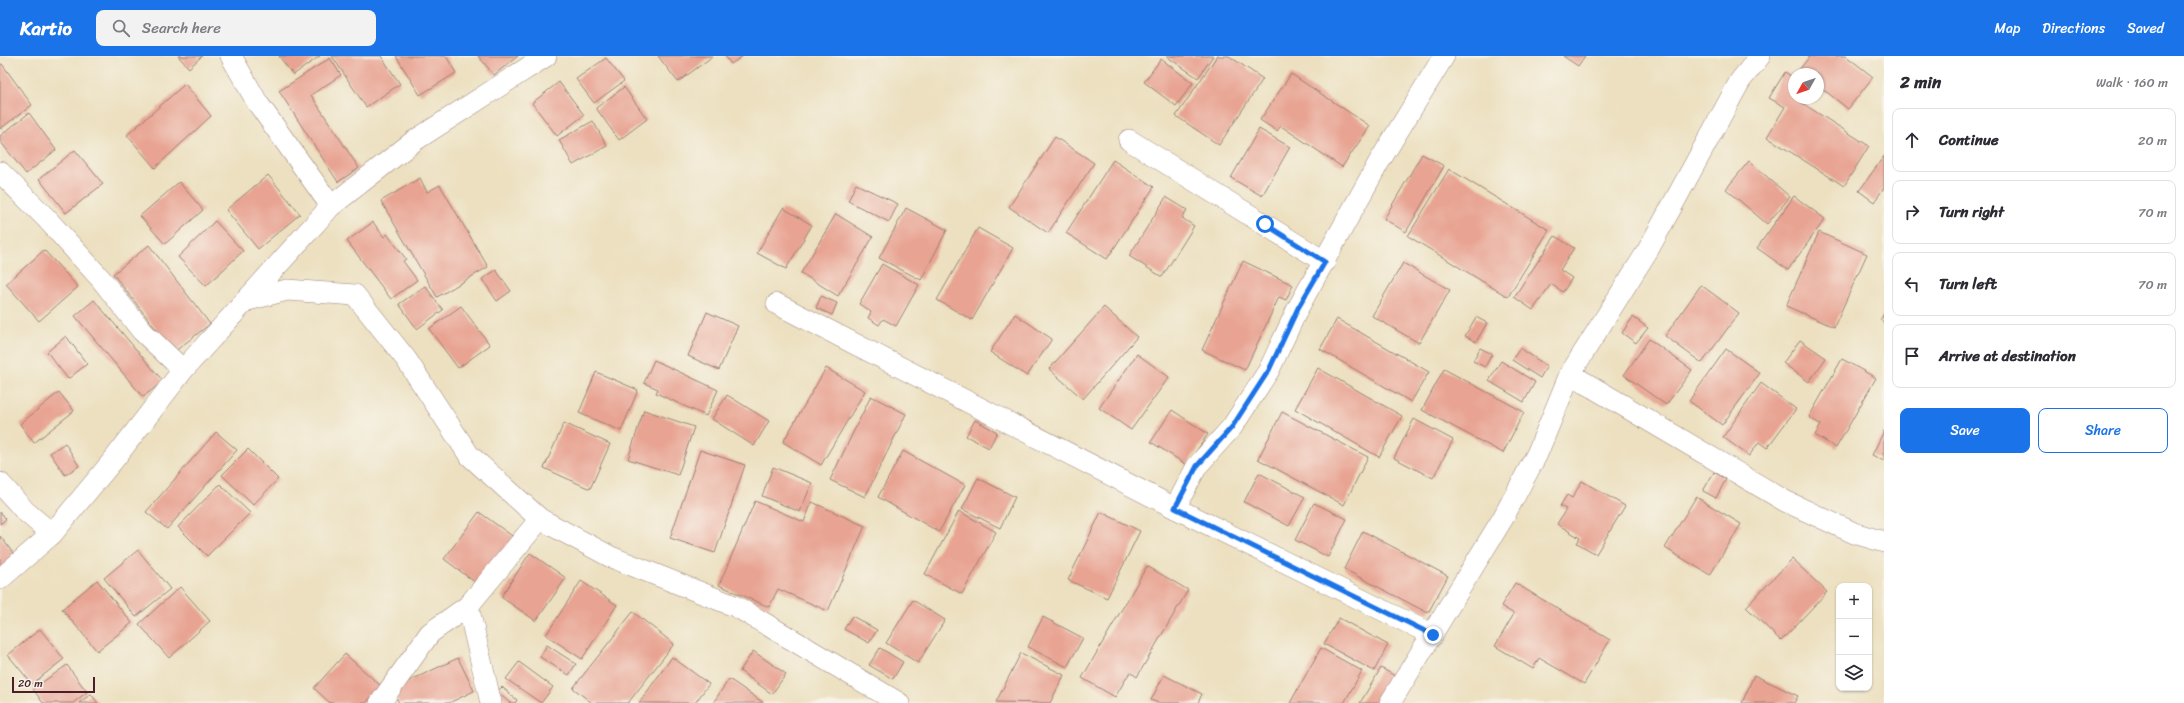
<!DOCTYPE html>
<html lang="en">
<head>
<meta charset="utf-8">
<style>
  body { margin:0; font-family:Sriracha,sans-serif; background:#f2f2f3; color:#2b2b33 }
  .controls { position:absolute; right:12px; bottom:12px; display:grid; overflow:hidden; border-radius:8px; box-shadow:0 1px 3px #0004 }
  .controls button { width:36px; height:36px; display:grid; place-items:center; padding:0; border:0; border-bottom:1px solid #e1e1e2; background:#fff; color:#2b2b33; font:20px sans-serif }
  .compass { position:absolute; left:1788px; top:12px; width:36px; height:36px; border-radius:50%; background:#fff; box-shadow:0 1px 3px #0004; rotate:230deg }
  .scale { position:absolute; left:12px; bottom:10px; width:83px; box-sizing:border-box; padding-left:4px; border:2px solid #4a1f2b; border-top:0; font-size:11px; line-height:14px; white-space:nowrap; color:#4a1f2b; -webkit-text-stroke:3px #f7f3e8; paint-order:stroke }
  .stop { position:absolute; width:12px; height:12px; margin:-9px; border:3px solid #1a73e8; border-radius:50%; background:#fff }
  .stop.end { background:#1a73e8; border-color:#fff; box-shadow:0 1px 4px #0008 }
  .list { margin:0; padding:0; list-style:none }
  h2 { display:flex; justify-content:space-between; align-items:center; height:52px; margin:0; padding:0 16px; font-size:17px }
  h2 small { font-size:13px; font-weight:400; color:#7c7c81 }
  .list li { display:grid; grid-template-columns:26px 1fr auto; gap:12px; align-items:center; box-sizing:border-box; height:64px; margin:0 8px 8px; padding:0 8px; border:1px solid #e1e1e2; border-radius:8px }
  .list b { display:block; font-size:15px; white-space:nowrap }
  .list em { font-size:13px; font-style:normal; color:#7c7c81 }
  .actions { display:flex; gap:8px; padding:12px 16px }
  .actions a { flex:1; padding:9px 0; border:1px solid #1a73e8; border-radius:8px; text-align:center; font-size:14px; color:#1a73e8 }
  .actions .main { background:#1a73e8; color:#fff }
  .icon { flex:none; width:22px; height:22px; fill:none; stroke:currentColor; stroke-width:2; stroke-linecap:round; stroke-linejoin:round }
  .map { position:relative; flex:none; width:1884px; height:647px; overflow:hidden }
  header { display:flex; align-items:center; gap:24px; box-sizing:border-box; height:56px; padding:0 20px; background:#1a73e8; color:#fff }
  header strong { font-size:19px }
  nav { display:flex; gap:22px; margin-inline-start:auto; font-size:14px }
  .search { width:280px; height:36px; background:#f2f2f3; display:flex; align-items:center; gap:10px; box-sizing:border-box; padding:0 14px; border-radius:8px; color:#7c7c81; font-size:15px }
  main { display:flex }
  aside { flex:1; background:#fff }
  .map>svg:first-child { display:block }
  .building { fill:#e8a392 }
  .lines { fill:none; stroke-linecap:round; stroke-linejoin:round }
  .street-casing { stroke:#9b8076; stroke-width:22 }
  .street { stroke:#fff; stroke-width:21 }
  .route { stroke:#1a73e8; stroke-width:5 }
</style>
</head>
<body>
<header>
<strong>Kartio</strong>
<div class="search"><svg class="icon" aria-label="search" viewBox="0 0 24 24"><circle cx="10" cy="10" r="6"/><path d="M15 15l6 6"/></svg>Search here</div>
<nav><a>Map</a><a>Directions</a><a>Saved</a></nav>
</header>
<main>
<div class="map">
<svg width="1884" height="647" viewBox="0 0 1884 647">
  <rect width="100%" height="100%" fill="#f7f3e8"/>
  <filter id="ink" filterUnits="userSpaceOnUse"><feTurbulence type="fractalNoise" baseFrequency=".025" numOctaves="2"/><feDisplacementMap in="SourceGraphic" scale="8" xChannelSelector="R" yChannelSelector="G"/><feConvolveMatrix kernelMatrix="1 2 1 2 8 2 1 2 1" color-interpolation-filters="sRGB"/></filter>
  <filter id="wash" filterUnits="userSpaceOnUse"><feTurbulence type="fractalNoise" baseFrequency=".012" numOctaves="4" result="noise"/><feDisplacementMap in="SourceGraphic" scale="16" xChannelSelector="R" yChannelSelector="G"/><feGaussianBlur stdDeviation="0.9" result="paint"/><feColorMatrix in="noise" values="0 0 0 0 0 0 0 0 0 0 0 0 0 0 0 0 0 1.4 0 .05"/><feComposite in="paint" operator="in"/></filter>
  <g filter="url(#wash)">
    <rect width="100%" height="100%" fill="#ece0c0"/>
    <g id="blocks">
      <!-- building -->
      <g class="building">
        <path d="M178,0H202L189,12Z"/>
        <path d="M279,0H320L293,19Z"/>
        <path d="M332,0H381L400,28L366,51Z"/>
        <path d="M396,0H446L456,17L420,39Z"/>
        <path d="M478,0H518L494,19Z"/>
        <path d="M658,0H713L678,26Z"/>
        <path d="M725,0H743L731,8Z"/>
        <path d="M1166,0H1213L1198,22Z"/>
        <path d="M1217,0H1229L1263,23L1219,89L1176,60Z"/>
        <path d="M1563,0H1585L1578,10Z"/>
        <path d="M1810,0H1846L1873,21L1848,53L1818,29V18H1804L1799,14Z"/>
        <path d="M330,2L341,19L311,39L359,112L338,126L279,35Z"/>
        <path d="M606,2L624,25L594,47L576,23Z"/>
        <path d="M1161,3L1193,27L1176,50L1144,26Z"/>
        <path d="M2,8L32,49L0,73V9Z"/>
        <path d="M1785,16L1794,22V42H1801L1799,45L1869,90L1844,130L1767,81L1785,51L1769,42Z"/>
        <path d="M1291,18L1370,70L1342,111L1281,70L1277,75L1260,64Z"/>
        <path d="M559,26L584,59L557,80L532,47Z"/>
        <path d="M185,28L211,60L155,112L127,79Z"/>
        <path d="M624,31L647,63L619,84L596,52Z"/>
        <path d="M29,57L56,94L26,118L0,85V80Z"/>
        <path d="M593,65L607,90L573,109L559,84Z"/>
        <path d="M1259,73L1290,91L1262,140L1231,122Z"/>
        <path d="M1055,81L1094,107L1048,177L1009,151Z"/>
        <path d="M75,94L103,128L66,157L39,123Z"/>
        <path d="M1422,98L1444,110L1406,176L1384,163Z"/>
        <path d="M1884,100V132L1874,146L1859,135Z"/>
        <path d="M1113,104L1154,131L1107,203L1066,177Z"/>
        <path d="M1749,105L1790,141L1767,168L1726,133Z"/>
        <path d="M1449,113L1549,174L1508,241L1408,180Z"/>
        <path d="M268,119L300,158L258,193L226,154Z"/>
        <path d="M420,122L427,136L440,129L488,211L437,241L381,145Z"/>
        <path d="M179,126L203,154L165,188L140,160Z"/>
        <path d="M856,128L898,148L889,166L848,145Z"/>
        <path d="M1794,140L1825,163L1788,214L1757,192Z"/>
        <path d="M1166,141L1187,154L1182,162L1194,170L1162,221L1129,200Z"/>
        <path d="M783,152L812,169L786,213L757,197Z"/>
        <path d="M906,152L947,174L921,224L879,202Z"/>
        <path d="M836,158L873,181L838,240L801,217Z"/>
        <path d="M215,165L243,195L206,230L178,201Z"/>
        <path d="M373,166L384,181L387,178L406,203L403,205L417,224L391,243L347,185Z"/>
        <path d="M978,172L1013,192L972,264L937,244Z"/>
        <path d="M1819,176L1867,198L1834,271L1786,250Z"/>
        <path d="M1555,180L1574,192L1560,214L1572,222L1563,236L1551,228L1533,254L1514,241Z"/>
        <path d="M149,189L210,268L174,296L113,218Z"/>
        <path d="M44,194L78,231L39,265L6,228Z"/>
        <path d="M1243,205L1293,229L1286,244L1279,241L1245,314L1202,294Z"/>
        <path d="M1403,207L1450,234L1419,287L1372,260Z"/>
        <path d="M882,208L919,229L896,270L883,263L879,269L868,262L871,256L859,248Z"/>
        <path d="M496,214L511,235L497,245L482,223Z"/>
        <path d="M1701,229L1739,257L1702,307L1665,280Z"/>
        <path d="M425,230L443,254L417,273L399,248Z"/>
        <path d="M821,240L837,247L832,259L816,252Z"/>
        <path d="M94,244L163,325L143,341L75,260Z"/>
        <path d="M461,250L490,289L458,312L429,273Z"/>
        <path d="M1104,251L1137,281L1083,343L1049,313Z"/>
        <path d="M707,256L738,270L719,314L688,300Z"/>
        <path d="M1015,258L1052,283L1027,320L990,296Z"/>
        <path d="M1884,258V266L1880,264Z"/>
        <path d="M1476,261L1487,267L1476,286L1465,280Z"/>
        <path d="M1633,261L1648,272L1636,287L1622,277Z"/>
        <path d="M1337,263L1429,316L1411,346L1320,293Z"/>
        <path d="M66,280L87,308L68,323L47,296Z"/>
        <path d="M1649,283L1692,314L1666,349L1624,319Z"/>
        <path d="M1800,284L1826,302L1809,326L1783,307Z"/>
        <path d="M1480,292L1492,298L1485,311L1473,305Z"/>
        <path d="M1520,292L1547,310L1540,322L1512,304Z"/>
        <path d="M1726,293L1760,317L1722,369L1689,345Z"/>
        <path d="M1137,298L1169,321L1131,374L1099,352Z"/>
        <path d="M1842,303L1876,322L1836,392L1815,379L1821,369L1809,361Z"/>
        <path d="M654,304L718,334L706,360L656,337L658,333L644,327Z"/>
        <path d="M1501,305L1535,326L1524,346L1489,325Z"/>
        <path d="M826,312L865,335L821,409L783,386Z"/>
        <path d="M1318,312L1402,360L1379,401L1295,353Z"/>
        <path d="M1444,313L1524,356L1503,397L1422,354Z"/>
        <path d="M596,316L638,334L621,375L579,357Z"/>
        <path d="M1761,327L1796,353L1767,392L1759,386L1749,400L1723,381Z"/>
        <path d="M59,336L74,355L34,387L20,368Z"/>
        <path d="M727,339L769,365L754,390L712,363Z"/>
        <path d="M871,340L906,358L865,441L830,424Z"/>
        <path d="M644,354L694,371L678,419L628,403Z"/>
        <path d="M1172,354L1208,378L1187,409L1151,386Z"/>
        <path d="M1282,356L1368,401L1344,449L1258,403Z"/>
        <path d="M1414,363L1453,384L1433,422L1394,402Z"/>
        <path d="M975,364L997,376L989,392L966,380Z"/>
        <path d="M564,367L610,388L590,433L544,412Z"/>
        <path d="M1884,375V405L1872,399Z"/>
        <path d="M216,376L237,394L167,473L146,456Z"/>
        <path d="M65,387L79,410L65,419L50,397Z"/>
        <path d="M248,393L278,423L253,449L222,419Z"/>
        <path d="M700,394L745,409L715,497L670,482Z"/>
        <path d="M903,395L965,429L939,476L878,441Z"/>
        <path d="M773,411L812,427L800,456L762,440Z"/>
        <path d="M1714,416L1726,423L1716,442L1703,435Z"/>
        <path d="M1259,417L1305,441L1289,470L1244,446Z"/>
        <path d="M978,422L1015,441L1000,472L962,453Z"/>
        <path d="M1582,425L1625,450L1596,498L1577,487L1580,482L1557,468L1566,453L1560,450L1567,439L1572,442Z"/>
        <path d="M220,428L250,457L207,500L178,471Z"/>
        <path d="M1696,441L1741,468L1710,519L1665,492Z"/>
        <path d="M755,445L804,466L812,446L865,470L828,555L778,533L769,551L719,529Z"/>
        <path d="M1314,447L1347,463L1328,501L1295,484Z"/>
        <path d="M959,455L996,476L962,538L925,518Z"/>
        <path d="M0,456L6,463L0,468Z"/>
        <path d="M479,456L515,482L480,530L444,503Z"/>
        <path d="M1101,456L1140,475L1107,542L1068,524Z"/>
        <path d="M1363,475L1448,520L1428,557L1344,513Z"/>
        <path d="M0,480L16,501L0,514Z"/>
        <path d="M138,494L170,533L136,561L104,522Z"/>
        <path d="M530,497L566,522L536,565L501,541Z"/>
        <path d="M1792,503L1827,536L1781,585L1746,551Z"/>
        <path d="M1147,510L1188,534L1137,621L1130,616L1115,641L1082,622Z"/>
        <path d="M97,524L132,567L97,595L62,553Z"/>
        <path d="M581,525L617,549L582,603L546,579Z"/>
        <path d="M1515,527L1610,584L1584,628L1539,602L1533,613L1495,590L1514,558L1501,550Z"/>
        <path d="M180,531L210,565L169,602L139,568Z"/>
        <path d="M913,544L945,564L918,607L886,587Z"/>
        <path d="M633,556L674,588L628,647H592L573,632Z"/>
        <path d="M852,560L877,574L869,587L844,573Z"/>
        <path d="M1043,561L1083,582L1067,611L1028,591Z"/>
        <path d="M1339,562L1388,589L1374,615L1324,588Z"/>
        <path d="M40,573L64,603L32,628L8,599Z"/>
        <path d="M547,589L576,608L569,619L540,601Z"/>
        <path d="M880,592L903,606L893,623L869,609Z"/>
        <path d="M1321,592L1362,615L1344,647H1290Z"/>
        <path d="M753,595L786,618L772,638L740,615Z"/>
        <path d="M1021,597L1064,619L1050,647L996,646Z"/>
        <path d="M345,598L381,630L366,647H330L314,632Z"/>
        <path d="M672,601L709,628L695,647H639Z"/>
        <path d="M458,602L474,635L449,647H399L392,633Z"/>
        <path d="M519,606L553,631L541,647L506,623Z"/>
        <path d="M67,609L87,636L73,647H43L33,633Z"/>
        <path d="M1381,612L1397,621L1382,647H1360Z"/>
        <path d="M1164,619L1202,638L1198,647H1158L1151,644Z"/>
        <path d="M1754,619L1798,640L1794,647H1742Z"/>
        <path d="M729,623L764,647H713Z"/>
        <path d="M502,631L517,644L515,647H510L497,636Z"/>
        <path d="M91,638L98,647H79Z"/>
      </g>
    </g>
  </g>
  <g filter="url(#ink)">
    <use href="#blocks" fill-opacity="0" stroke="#9b8076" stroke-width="1"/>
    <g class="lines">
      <!-- street casing -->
      <g class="street-casing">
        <g id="street">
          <path d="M231,0L257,46L331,150"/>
          <path d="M1129,84L1325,206"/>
          <path d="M0,116L46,162L101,223L142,275L183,314"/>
          <path d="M248,244L287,234L355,239L406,303L469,399L540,463L611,501L737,551L899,647"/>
          <path d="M777,248L1175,452L1433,579"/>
          <path d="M1570,318L1785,445L1854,477L1884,486"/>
          <path d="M0,427L25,455L52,478"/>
          <path d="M1175,452L1197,410L1232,371L1269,314L1298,252L1379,106L1444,0"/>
          <path d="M0,523L52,478L115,402L183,314L331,150L414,85L546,0"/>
          <path d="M468,550L491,647"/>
          <path d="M380,647L430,577L468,550L540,463"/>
          <path d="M1390,647L1503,462L1537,398L1570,318L1648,194L1740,25L1760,0"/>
        </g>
      </g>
      <!-- street -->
      <use href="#street" class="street"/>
    </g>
  </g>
  <g class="lines" filter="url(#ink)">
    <!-- route -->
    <path class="route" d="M1265,168L1325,206L1298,252L1269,314L1232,371L1197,410L1175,452L1433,579"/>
  </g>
</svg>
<div class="controls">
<button>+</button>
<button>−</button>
<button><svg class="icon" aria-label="layers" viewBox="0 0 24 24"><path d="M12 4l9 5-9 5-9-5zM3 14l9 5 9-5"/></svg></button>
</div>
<svg class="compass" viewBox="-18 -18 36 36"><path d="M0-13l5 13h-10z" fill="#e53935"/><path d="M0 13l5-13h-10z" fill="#7c7c81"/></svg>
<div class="scale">20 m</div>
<div class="stop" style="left:1265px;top:168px"></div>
<div class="stop end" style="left:1433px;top:579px"></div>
</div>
<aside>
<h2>2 min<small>Walk · 160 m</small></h2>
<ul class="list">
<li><svg class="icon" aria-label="ahead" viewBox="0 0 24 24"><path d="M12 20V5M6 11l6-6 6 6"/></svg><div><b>Continue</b></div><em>20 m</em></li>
<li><svg class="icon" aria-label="right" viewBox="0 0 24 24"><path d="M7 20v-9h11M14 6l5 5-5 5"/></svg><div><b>Turn right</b></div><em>70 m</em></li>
<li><svg class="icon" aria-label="left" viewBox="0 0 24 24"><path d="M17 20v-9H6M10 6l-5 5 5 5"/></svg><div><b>Turn left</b></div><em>70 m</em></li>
<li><svg class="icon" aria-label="arrive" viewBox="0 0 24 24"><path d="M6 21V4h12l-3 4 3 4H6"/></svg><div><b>Arrive at destination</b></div></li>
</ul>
<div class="actions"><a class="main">Save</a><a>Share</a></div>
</aside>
</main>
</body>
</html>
